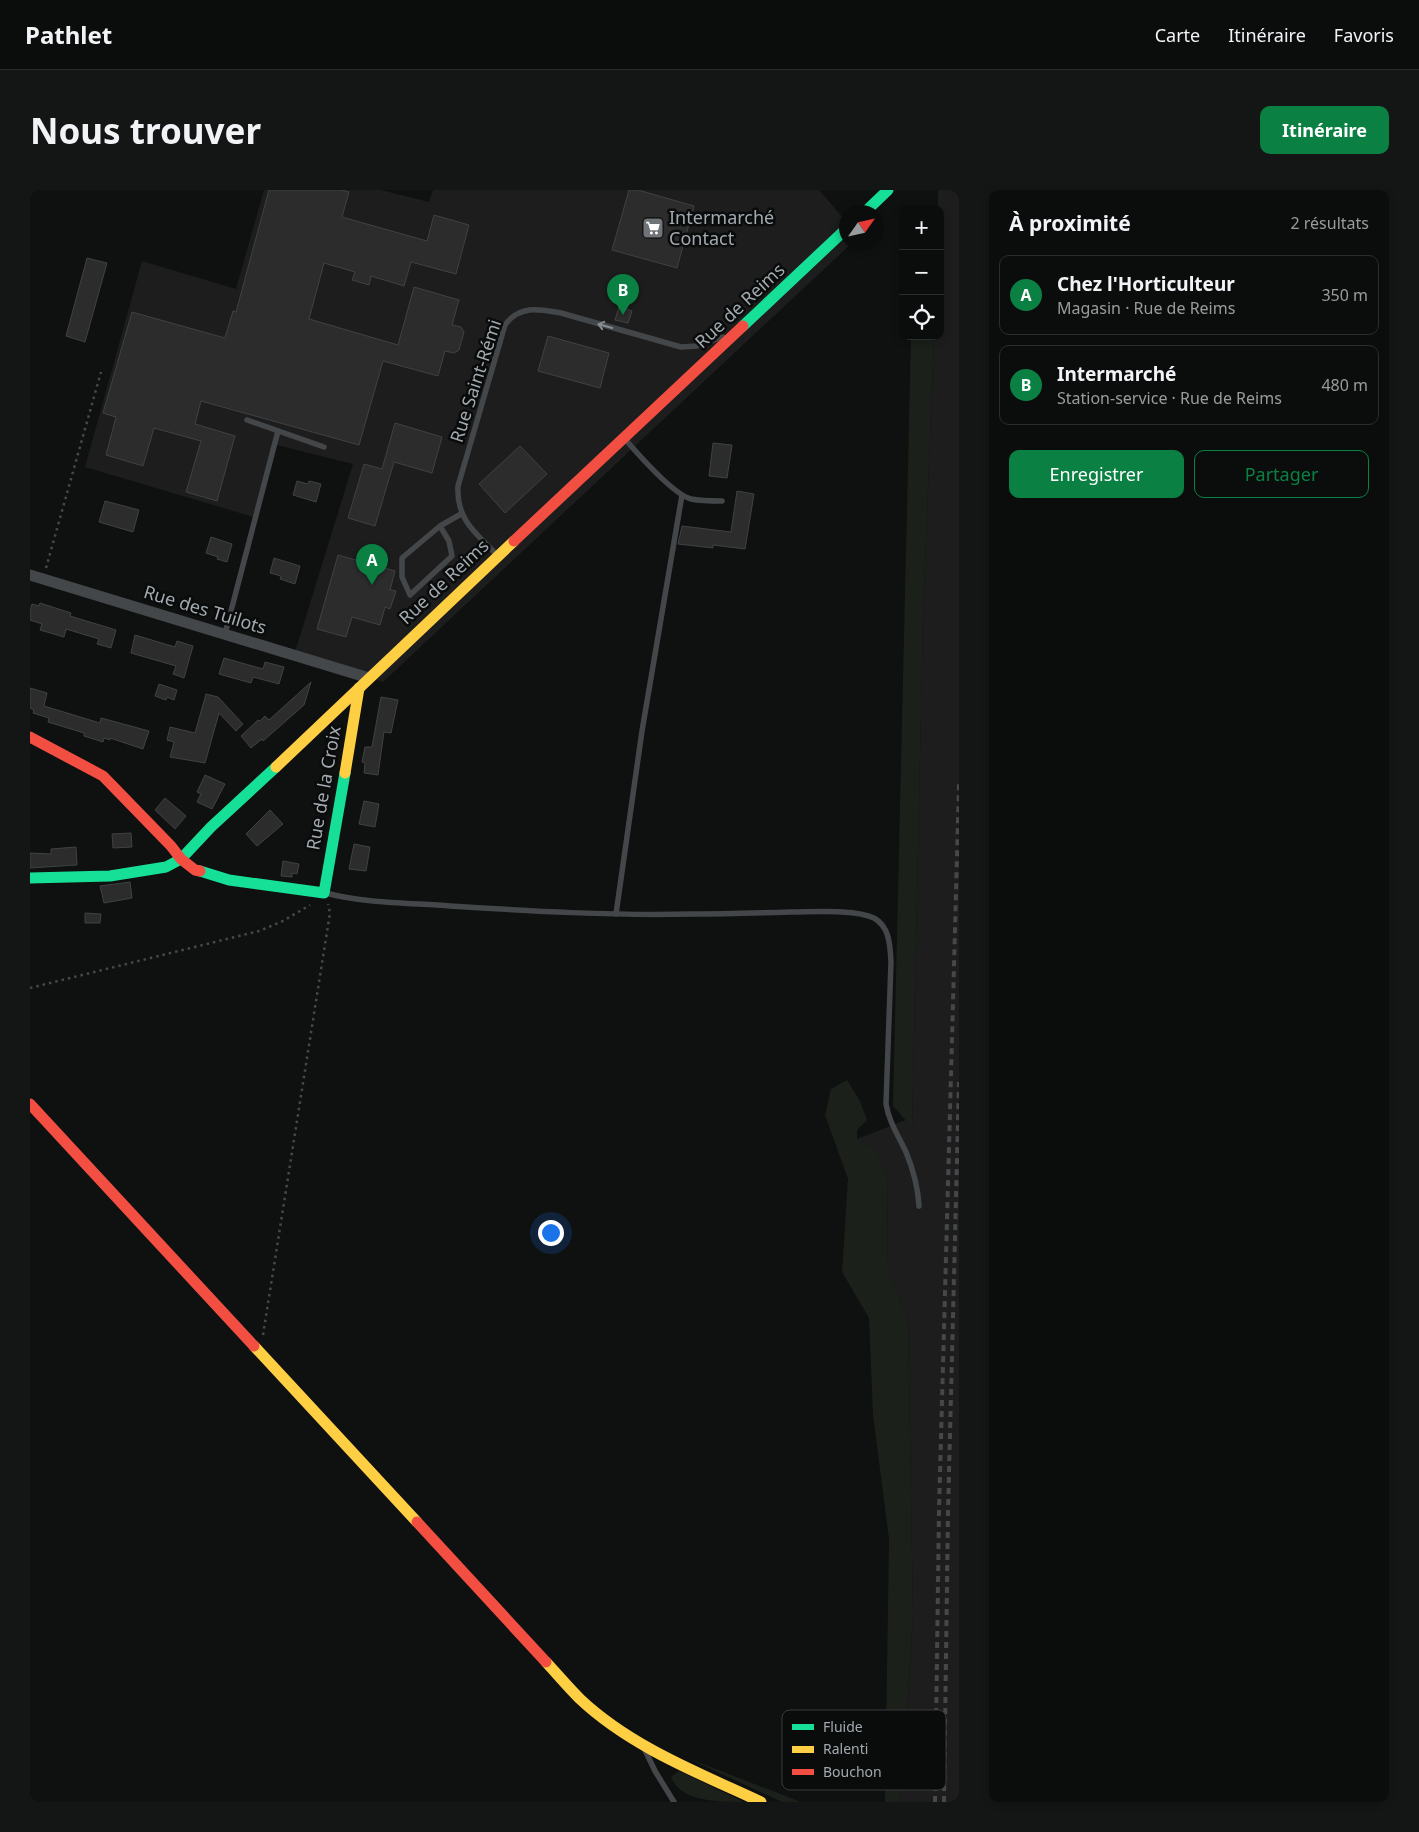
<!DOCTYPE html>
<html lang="fr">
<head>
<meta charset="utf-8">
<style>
  body { margin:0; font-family:"Noto Sans",sans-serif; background:#141515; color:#f1f3f6 }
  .controls { position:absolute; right:15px; top:15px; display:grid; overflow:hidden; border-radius:10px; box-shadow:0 2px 8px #0003 }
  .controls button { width:45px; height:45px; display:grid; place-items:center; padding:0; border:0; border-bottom:1px solid #2b2c2d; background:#0b0c0c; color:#f1f3f6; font:25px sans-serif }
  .compass { position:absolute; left:809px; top:15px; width:45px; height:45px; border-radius:50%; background:#0b0c0c; box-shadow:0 2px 8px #0003; rotate:56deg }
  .you { position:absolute; left:520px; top:1042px; width:18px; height:18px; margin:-12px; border:4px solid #fff; border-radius:50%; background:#1a73e8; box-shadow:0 0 0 8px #1a73e833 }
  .badge { display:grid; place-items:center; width:32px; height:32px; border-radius:50%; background:#0b8043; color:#fff; font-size:16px; font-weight:700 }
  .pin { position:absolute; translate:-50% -41px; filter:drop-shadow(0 1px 2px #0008) }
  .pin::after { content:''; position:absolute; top:26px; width:18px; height:15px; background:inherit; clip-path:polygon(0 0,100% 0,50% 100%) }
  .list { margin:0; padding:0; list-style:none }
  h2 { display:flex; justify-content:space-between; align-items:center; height:65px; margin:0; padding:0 20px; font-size:21px }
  h2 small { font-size:16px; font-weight:400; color:#9a9b9d }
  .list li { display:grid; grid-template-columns:32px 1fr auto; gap:15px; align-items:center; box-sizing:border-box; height:80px; margin:0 10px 10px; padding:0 10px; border:1px solid #2b2c2d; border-radius:10px }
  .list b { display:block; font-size:19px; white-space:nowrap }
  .list p { margin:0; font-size:16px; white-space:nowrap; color:#9a9b9d }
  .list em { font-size:16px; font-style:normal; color:#9a9b9d }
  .actions { display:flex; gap:10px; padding:15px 20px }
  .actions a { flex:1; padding:11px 0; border:1px solid #0b8043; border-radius:10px; text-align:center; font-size:18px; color:#0b8043 }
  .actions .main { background:#0b8043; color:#fff }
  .icon { flex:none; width:28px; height:28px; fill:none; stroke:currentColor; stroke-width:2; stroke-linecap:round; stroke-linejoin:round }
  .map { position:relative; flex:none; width:929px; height:1612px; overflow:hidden; border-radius:10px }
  header { display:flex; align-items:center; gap:30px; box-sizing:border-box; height:70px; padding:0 25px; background:#0b0c0c; border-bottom:1px solid #2b2c2d }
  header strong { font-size:24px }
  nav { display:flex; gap:28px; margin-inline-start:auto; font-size:18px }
  .intro { display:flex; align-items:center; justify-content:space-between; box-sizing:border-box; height:120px; padding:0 30px }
  h1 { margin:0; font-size:35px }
  .button { padding:12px 22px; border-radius:10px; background:#0b8043; color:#fff; font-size:18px; font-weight:700 }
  main { display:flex; gap:30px; padding:0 30px }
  aside { flex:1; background:#0b0c0c; border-radius:10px; box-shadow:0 2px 8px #0003 }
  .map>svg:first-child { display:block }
  .built { fill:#1d1d1e }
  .green { fill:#1b201a }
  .building { fill:#2c2c2d; stroke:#3f4243 }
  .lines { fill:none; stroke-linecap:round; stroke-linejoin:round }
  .path { stroke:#46484a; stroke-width:2.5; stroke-dasharray:2.5 4; stroke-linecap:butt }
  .lane { stroke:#444749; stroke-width:5.5 }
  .street { stroke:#444749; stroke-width:11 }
  .fast { stroke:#16e098; stroke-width:11 }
  .slow { stroke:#ffcf43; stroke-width:11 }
  .jam { stroke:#f24e42; stroke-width:11 }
  .rail { stroke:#454748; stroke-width:4; stroke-dasharray:6 5; stroke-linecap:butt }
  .oneway { stroke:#868c91 }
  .labels { text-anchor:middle; stroke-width:5; stroke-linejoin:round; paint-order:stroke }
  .poi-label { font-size:18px; fill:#a2aab0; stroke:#0a0b0b; text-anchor:start }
  .street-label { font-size:18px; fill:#a2aab0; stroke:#0a0b0b }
  .key { fill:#0a0b0b; stroke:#383b3d; stroke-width:1 }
  .key-label { font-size:14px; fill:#a2aab0 }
</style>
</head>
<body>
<header>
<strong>Pathlet</strong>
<nav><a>Carte</a><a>Itinéraire</a><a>Favoris</a></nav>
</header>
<div class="intro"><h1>Nous trouver</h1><a class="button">Itinéraire</a></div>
<main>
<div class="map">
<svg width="929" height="1612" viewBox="0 0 929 1612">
  <rect width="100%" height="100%" fill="#0f1010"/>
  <!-- built -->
  <g class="built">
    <path d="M234,0H351L399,12L403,0H789L816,31V52L822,53L353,492L265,462L323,274L247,255L227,328L55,277L112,71L206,99Z"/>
    <path d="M908,0H929V1612H869L875,1555L883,1425L878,1127L858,1083L857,990L827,949L876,930L882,936L893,427L904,146H910V19H908Z"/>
  </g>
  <!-- green -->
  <g class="green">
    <path d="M881,146H904L893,427L882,937L863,916Z"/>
    <path d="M817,890L830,911L837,930L827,940V949L847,962L857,990L858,1083L878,1127L883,1425L875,1555L869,1612H855L859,1349L843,1225L839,1128L812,1082L818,989L795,925L801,899Z"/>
    <path d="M655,1567L771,1612H752Z"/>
    <path d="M649,1581L714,1612C688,1612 651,1612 641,1587Z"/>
  </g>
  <!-- building -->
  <g class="building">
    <path d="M239,0H311L319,2L312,27L397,51L404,25L439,35L426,84L381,72L374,96L341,86L339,95L322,90L325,82L294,73L279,129L368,155L384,97L429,110L422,135L431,137L434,142L429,160L424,163L415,161L408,186L353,171L329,255L171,211L165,234L205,246L187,311L156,302L171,251L124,238L113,276L76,265L86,227L73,223L102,122L195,148L203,121L206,122Z"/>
    <path d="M599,0H608L664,16L647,78L582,60Z"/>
    <path d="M57,68L77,73L55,152L36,146Z"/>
    <path d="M589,117L602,121L598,133L585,130Z"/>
    <path d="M518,146L579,163L570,198L508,181Z"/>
    <path d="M365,233L412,247L402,283L364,272L345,336L318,328L334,274L352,279Z"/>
    <path d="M683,253L702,255L697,288L679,286Z"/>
    <path d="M490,256L517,284L475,323L449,294Z"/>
    <path d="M267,291L278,294L279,291L291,294L286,312L263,305Z"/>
    <path d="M707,301L724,304L715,359L683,355V358L648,354L652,336L701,342Z"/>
    <path d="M75,311L109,320L103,342L69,332Z"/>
    <path d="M181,347L202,354L197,372L187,369L188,367L176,363Z"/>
    <path d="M308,365L365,381L360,400L366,401L360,419L355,417L350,435L322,427L316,447L287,439Z"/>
    <path d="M244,368L270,376L265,394L250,389L251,386L240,383Z"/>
    <path d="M10,413L41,423L40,426L86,440L81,458L67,454L69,449L36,439L34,447L10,440L12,434L0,430V422L2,414L9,416Z"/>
    <path d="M105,445L145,457L147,451L163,456L154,488L143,484L146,476L101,463Z"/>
    <path d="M194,468L233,479L235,472L254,477L249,494L223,487L221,493L189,484Z"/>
    <path d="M281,492L274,515L233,551L232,549L221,558L211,546L228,530L230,531L235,526L239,530Z"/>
    <path d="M129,494L147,500L144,510L137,507L136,510L125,506Z"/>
    <path d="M0,498L17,503L14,516L70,533L71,528L119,541L113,559L80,548V550L74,548L73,552L54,546V543L18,532L19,528L3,523L4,520L0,518Z"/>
    <path d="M176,504L188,507L213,534L206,541L189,523L175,573L140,567L144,552L137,550L140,537L165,543Z"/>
    <path d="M351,507L368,510L361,543L354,542L348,585L334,583L335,573L332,572L335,557H342Z"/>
    <path d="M175,585L195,594L182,619L167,612L171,604L167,602Z"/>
    <path d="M135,608L156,626L145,639L125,620Z"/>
    <path d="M334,611L349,614L345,637L329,634Z"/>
    <path d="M240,620L253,634L227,656L216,644Z"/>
    <path d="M101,643L102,657L83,658L82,644Z"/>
    <path d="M324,654L340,657L336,681L319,679Z"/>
    <path d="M46,657L47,675L0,678V663L21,664V659Z"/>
    <path d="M253,671L269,674L267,684L262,683V687L251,686Z"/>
    <path d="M100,692L102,708L74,713L70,696Z"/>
    <path d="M55,723L71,724L70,733H55Z"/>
  </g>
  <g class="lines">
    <!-- path -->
    <g class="path">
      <path d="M16,378L71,182"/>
      <path d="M0,798L229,741L253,731L280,715"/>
      <path d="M233,1145L300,723L298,714"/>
    </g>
    <!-- lane -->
    <g class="lane">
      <path d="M217,230L294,257"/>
      <path d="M594,248C607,263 642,304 661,309C671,311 682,311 692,311"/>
      <path d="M410,336L419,351L422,366L380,405L372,387V368L410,336L431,324"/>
      <path d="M468,366C446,343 426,330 428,296L475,135C489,115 509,119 531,123L651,157L667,156L693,147"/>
      <path d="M195,444L248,241"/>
      <path d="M296,703C332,713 381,713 420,716C501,721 582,726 663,724C696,724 729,723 761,722C783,722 825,719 844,728C860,737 860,756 861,772L856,914C859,932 868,945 876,962C883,979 888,997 889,1016"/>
      <path d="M586,724L612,541L652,305"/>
      <path d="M614,1558L625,1581L644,1612"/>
    </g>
    <!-- street -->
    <path class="street" d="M0,385L339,488"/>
    <!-- fast -->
    <g class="fast">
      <path d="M835,22L858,0"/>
      <path d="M713,136L816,39"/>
      <path d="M170,681L199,690L294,703L315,583"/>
      <path d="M0,688L80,686L136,677L151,669L181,637L246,577"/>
    </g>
    <!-- slow -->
    <g class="slow">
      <path d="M246,577L484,351"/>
      <path d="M315,583L329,498"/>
      <path d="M224,1156L387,1332"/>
      <path d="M516,1472C527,1484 538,1497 550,1509C601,1557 669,1583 731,1612"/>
    </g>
    <!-- jam -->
    <g class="jam">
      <path d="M484,351L713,136"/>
      <path d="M0,547L73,586L141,656L151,669L165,680L170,681"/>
      <path d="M0,914L224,1156"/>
      <path d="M387,1332L516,1472"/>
    </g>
    <!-- rail -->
    <g class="rail">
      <path d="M905,1612L909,1321L929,594"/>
      <path d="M914,1612L918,1322L929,892"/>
    </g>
  </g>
  <!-- one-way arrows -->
  <defs><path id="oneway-shaft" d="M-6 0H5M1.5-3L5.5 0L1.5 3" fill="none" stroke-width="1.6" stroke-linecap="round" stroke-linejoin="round" transform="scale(1.25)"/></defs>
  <use class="oneway" href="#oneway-shaft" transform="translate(575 136) rotate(-164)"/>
  <!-- icons -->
  <defs>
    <g id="supermarket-square" transform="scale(1.125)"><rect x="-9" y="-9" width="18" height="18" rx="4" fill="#6f7478" stroke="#0a0b0b"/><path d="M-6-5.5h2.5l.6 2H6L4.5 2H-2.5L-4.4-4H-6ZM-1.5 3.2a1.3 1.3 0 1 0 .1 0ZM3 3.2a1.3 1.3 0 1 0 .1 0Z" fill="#fff"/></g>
  </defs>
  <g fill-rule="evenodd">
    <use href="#supermarket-square" x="623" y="38"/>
  </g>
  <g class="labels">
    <!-- poi labels -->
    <g class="poi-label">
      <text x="639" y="34">Intermarché<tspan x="639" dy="21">Contact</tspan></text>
    </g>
    <!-- street labels -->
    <g class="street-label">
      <text transform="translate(710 116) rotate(-43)" y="6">Rue de Reims</text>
      <text transform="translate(446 191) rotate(-72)" y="6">Rue Saint-Rémi</text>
      <text transform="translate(414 392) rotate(-43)" y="6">Rue de Reims</text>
      <text transform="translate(175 420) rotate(17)" y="6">Rue des Tuilots</text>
      <text transform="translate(294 598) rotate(-80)" y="6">Rue de la Croix</text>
    </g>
  </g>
  <!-- legend -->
  <rect x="752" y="1520" width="164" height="80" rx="8" class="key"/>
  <rect x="762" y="1534" width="22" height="6" fill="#16e098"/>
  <rect x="762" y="1556" width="22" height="7" fill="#ffcf43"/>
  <rect x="762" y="1579" width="22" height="6" fill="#f24e42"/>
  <g class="key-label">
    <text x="793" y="1542">Fluide</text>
    <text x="793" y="1564">Ralenti</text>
    <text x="793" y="1587">Bouchon</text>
  </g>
</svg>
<div class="controls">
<button>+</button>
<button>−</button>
<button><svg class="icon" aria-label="locate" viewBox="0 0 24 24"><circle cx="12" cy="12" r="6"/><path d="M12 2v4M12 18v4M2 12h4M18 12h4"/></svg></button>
</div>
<svg class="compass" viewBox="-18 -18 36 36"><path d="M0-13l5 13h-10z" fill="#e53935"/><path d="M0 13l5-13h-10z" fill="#9a9b9d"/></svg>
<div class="you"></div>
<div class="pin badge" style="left:342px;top:395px">A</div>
<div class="pin badge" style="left:593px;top:125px">B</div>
</div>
<aside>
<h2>À proximité<small>2 résultats</small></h2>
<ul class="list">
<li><span class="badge">A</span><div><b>Chez l'Horticulteur</b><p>Magasin · Rue de Reims</p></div><em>350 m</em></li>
<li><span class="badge">B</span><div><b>Intermarché</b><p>Station-service · Rue de Reims</p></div><em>480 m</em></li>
</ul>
<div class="actions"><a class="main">Enregistrer</a><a>Partager</a></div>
</aside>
</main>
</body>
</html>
